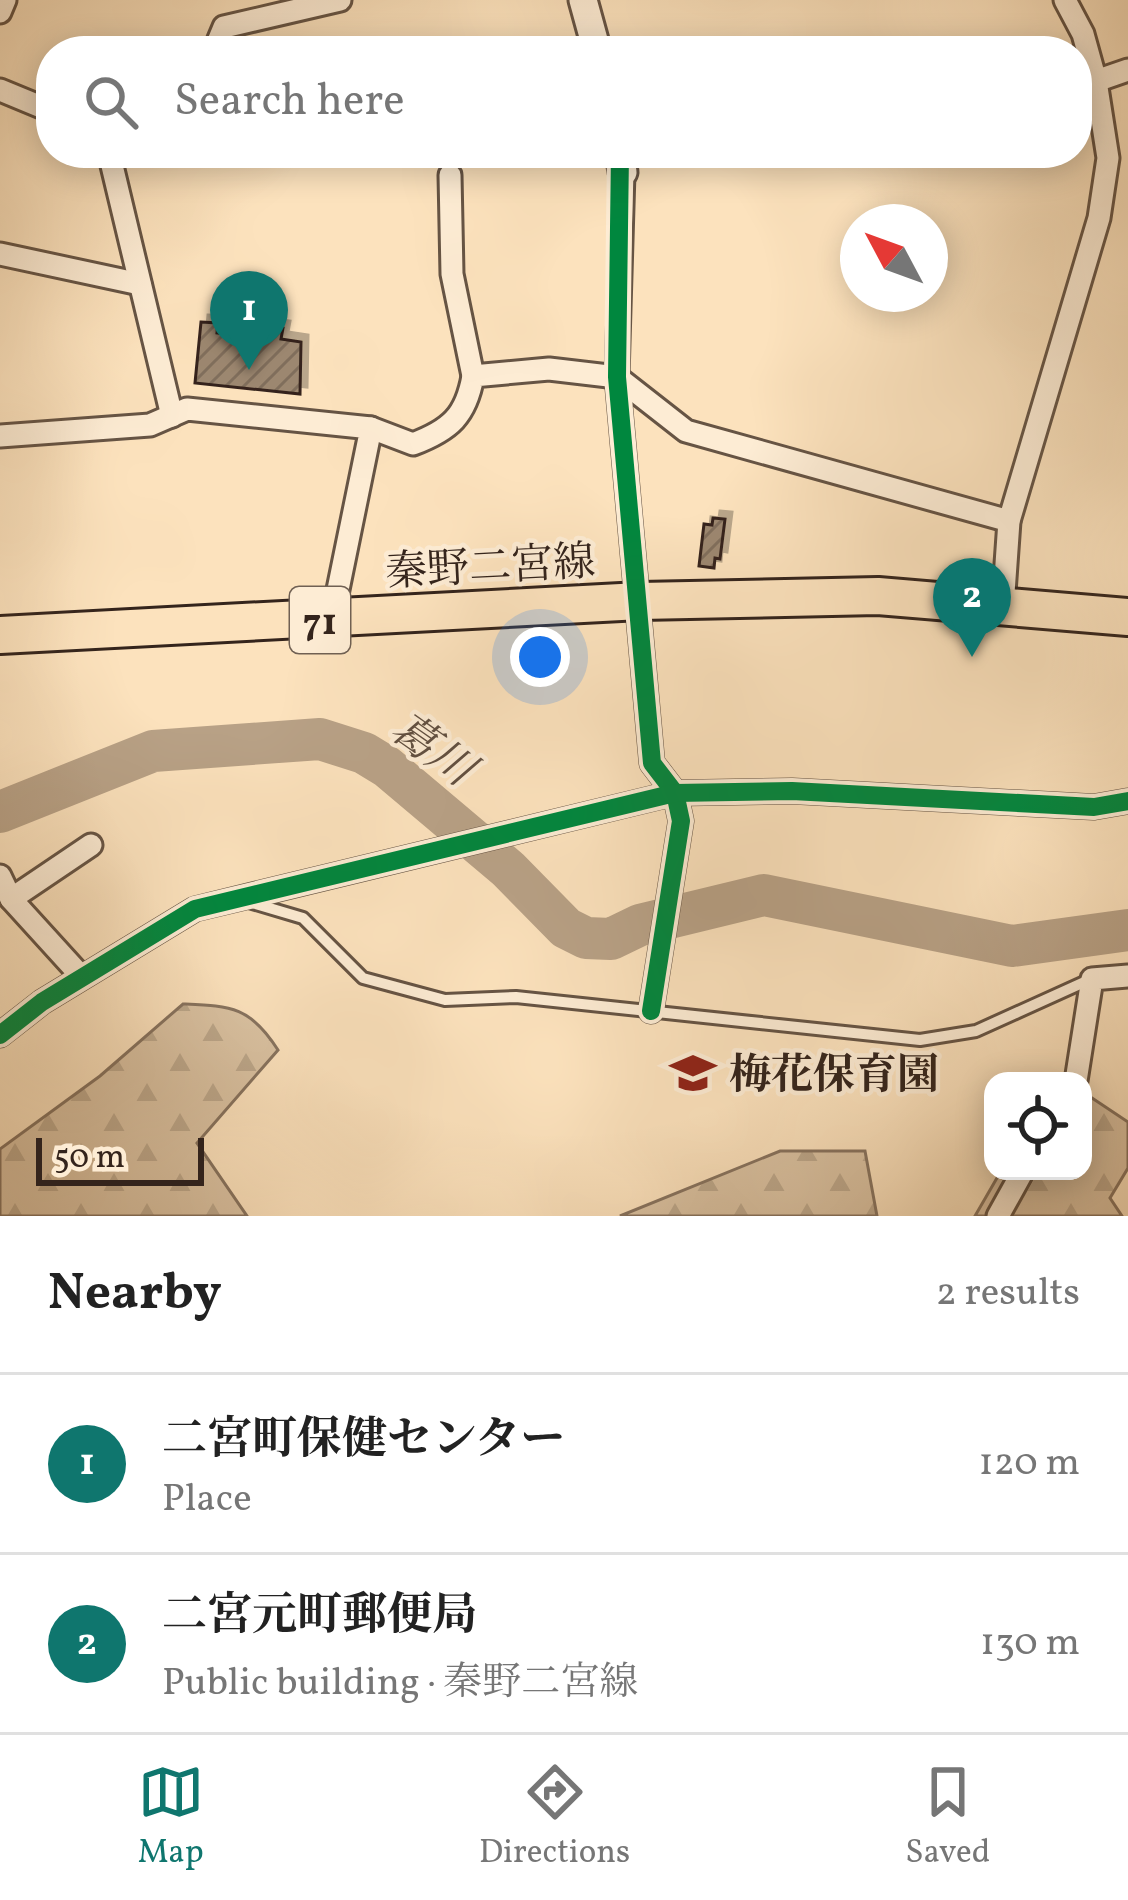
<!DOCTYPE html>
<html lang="en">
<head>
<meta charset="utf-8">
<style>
  body { margin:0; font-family:Vollkorn,"Noto Serif JP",serif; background:#f6f6f6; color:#222 }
  .controls { position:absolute; right:36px; bottom:36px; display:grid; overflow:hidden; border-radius:24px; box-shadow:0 6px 30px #0003 }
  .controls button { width:108px; height:108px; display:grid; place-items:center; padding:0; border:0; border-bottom:3px solid #e0e0e0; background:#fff; color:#222; font:60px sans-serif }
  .compass { position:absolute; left:840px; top:204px; width:108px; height:108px; border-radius:50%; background:#fff; box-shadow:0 6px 30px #0003; rotate:311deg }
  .scale { position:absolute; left:36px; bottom:30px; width:168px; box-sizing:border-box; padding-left:12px; border:6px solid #34241c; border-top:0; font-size:33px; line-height:42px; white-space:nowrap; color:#34241c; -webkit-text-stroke:9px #fdecd4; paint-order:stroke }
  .you { position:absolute; left:540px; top:657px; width:42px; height:42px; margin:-30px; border:9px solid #fff; border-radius:50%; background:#1a73e8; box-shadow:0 0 0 18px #1a73e833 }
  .badge { display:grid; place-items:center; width:78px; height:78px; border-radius:50%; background:#0f766e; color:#fff; font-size:39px; font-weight:700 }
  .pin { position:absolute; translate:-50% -99px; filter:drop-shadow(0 3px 6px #0008) }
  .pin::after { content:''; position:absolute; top:63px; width:42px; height:36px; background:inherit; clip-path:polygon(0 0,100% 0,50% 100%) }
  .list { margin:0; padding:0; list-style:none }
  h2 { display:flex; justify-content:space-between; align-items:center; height:156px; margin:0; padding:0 48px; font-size:51px }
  h2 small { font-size:39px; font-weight:400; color:#767676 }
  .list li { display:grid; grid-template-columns:78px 1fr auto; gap:36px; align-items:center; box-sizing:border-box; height:180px; padding:0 48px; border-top:3px solid #e0e0e0 }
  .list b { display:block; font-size:45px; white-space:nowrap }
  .list p { margin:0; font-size:39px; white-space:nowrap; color:#767676 }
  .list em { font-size:39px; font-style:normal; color:#767676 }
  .icon { flex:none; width:66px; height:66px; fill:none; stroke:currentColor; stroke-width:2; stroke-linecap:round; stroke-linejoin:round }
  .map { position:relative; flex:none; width:1128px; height:1216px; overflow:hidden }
  .search { position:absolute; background:#fff; box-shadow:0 6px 30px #0003; left:36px; right:36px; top:36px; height:132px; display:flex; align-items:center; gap:30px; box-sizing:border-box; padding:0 42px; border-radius:48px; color:#767676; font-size:45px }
  .sheet { height:516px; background:#fff }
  nav { display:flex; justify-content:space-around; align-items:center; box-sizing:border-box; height:168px; border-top:3px solid #e0e0e0; background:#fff; font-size:33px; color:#767676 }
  nav a { display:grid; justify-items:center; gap:6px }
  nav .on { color:#0f766e }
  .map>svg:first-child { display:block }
  .forest { fill:url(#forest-firs); stroke:#87735f; stroke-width:3 }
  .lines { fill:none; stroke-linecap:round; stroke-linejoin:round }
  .river { stroke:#b8a186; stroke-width:42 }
  .building { fill:url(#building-hatch); stroke:#34241c; stroke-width:3; filter:url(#shadow) }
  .service-casing { stroke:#665444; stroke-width:16 }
  .minor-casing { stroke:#665444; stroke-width:27 }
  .tertiary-casing { stroke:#665444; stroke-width:33 }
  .primary-casing { stroke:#34241c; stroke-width:42 }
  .service { stroke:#fdecd4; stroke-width:10 }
  .minor { stroke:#fdecd4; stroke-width:21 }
  .tertiary { stroke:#fdecd4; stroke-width:27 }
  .primary { stroke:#fce2bd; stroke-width:36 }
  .cycleway-casing { stroke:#fdecd4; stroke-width:26 }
  .cycleway { stroke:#00873e; stroke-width:18 }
  .labels { text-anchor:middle; stroke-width:9; stroke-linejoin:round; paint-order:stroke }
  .shield { fill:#fdecd4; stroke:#706053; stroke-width:3 }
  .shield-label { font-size:39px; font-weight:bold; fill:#34241c }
  .street-label { font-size:42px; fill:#34241c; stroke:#fdecd4 }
  .poi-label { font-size:42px; font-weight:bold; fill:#34241c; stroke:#fdecd4; text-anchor:start }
  .water-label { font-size:45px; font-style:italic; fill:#625041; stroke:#fdecd4 }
</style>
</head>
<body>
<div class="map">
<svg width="1128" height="1216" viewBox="0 0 1128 1216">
  <defs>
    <pattern id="forest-firs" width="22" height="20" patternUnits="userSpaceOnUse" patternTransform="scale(3)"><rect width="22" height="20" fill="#dac2a2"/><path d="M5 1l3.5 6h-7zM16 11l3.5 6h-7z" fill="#bca78b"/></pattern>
    <pattern id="building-hatch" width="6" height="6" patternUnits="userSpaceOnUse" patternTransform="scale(3)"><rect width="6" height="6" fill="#9c8770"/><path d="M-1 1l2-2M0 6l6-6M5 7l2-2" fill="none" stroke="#806e5b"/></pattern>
    <filter id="shadow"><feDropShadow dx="7" dy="-7" stdDeviation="0" flood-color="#0004"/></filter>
  </defs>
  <rect width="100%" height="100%" fill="#fce2bd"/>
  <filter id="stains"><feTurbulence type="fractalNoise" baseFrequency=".00167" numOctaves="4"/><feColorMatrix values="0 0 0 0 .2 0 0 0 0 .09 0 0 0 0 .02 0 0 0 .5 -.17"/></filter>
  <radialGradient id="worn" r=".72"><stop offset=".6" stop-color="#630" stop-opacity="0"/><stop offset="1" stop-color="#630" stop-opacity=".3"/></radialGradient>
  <!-- forest -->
  <g class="forest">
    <path d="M183,1004C231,1006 250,1006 278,1050L197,1143L247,1216H0V1149L100,1076Z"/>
    <path d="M1083,1092L1128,1122V1168L1110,1198L1122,1216H975L1001,1171H1083Z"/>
    <path d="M780,1151H865L877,1216H620Z"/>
  </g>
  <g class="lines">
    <!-- river -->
    <path class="river" d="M0,812L153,751L320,739L364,753L387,767L508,869L566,928L586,938L611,939L640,925L764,895L1012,946L1128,930"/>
  </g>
  <!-- building -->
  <g class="building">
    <path d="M201,322L218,323L217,333L264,338L265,326L283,328L281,339L301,342L300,394L195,383Z"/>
    <path d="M713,518L725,519L720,559L715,558L714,568L699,566L704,524L712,525Z"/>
  </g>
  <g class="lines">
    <!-- service casing -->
    <g class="service-casing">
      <path id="service" d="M249,902L303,918L363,978L445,1000L516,997L920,1040L976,1031L1091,979"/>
    </g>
    <!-- minor casing -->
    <g class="minor-casing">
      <g id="minor">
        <path d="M0,12L5,0"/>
        <path d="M214,51L224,27L340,0"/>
        <path d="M1096,81L1128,70"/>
        <path d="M0,90L51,111"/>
        <path d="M109,153L172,416"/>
        <path d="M623,172L617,377L652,763L675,793L681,821L651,1011"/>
        <path d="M450,175L452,274L473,376"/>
        <path d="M0,254L140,284"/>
        <path d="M371,428L413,444C450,430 466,416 473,376L549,369L617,377L686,431L1009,521"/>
        <path d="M0,436L150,425L187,409L371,428L332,619"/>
        <path d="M1003,607L1009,521L1099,218L1108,158L1096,81L1083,34L1065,0"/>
        <path d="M0,876L11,899L81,976"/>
        <path d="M11,899L91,845"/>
        <path d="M0,1035L42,1002L195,909L675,793L792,791L1094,807L1128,801"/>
        <path d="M1076,1081L1092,979L1128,976"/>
        <path d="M998,1216L1023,1171"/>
      </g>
    </g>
    <!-- tertiary casing -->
    <g class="tertiary-casing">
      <g id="tertiary">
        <path d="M583,0L597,51"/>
        <path d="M620,153L623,172"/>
      </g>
    </g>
    <!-- primary casing -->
    <g class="primary-casing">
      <path id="primary" d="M0,635L640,601L878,596L1128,617"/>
    </g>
    <!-- service -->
    <use href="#service" class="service"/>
    <!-- minor -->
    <use href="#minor" class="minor"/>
    <!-- tertiary -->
    <use href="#tertiary" class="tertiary"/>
    <!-- primary -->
    <use href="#primary" class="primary"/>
    <!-- cycleway casing -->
    <g class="cycleway-casing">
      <g id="cycleway">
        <path d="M620,153L617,377L652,763L675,793L681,821L651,1011"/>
        <path d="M0,1035L42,1002L195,909L675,793L792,791L1094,807L1128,801"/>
      </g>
    </g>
    <!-- cycleway -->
    <use href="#cycleway" class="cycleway"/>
  </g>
  <!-- icons -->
  <defs>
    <g id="school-bare" transform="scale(3.6)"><path d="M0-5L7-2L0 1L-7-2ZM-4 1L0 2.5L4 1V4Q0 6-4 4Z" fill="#8f2418" stroke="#fdecd4" stroke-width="2.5" paint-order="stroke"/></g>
  </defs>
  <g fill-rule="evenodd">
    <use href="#school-bare" x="693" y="1073"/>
  </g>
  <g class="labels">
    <!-- shield labels -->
    <rect class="shield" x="290" y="587" width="60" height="66" rx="9"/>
    <g class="shield-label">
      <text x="320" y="634">71</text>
    </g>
    <!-- street labels -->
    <g class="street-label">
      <text transform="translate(490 565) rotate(-3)" y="15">秦野二宮線</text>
    </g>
    <!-- poi labels -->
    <g class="poi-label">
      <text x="729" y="1088">梅花保育園</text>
    </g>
    <!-- water labels -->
    <g class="water-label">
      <text transform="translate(433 748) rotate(35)" y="16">葛川</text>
    </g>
  </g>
  <rect width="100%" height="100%" filter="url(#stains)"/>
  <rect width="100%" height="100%" fill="url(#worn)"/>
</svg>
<div class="controls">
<button><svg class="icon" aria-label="locate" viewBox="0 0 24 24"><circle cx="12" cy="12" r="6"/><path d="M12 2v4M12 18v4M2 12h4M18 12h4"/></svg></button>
</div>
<svg class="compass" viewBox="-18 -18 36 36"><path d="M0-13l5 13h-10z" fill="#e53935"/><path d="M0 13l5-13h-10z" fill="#767676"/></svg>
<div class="scale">50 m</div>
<div class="you"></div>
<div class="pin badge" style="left:249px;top:370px">1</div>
<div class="pin badge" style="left:972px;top:657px">2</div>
<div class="search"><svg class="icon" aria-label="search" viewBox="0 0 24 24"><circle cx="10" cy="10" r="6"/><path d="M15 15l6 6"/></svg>Search here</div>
</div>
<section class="sheet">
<h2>Nearby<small>2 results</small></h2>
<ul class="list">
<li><span class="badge">1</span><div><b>二宮町保健センター</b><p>Place</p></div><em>120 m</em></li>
<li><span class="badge">2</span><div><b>二宮元町郵便局</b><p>Public building · 秦野二宮線</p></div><em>130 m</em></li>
</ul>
</section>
<nav>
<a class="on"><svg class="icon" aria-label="map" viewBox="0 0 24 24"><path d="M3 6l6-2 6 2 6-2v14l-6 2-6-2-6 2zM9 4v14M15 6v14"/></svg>Map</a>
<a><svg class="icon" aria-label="directions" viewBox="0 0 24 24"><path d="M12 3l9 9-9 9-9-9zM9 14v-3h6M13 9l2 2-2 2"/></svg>Directions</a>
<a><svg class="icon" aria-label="saved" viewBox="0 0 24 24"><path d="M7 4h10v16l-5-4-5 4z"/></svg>Saved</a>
</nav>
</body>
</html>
